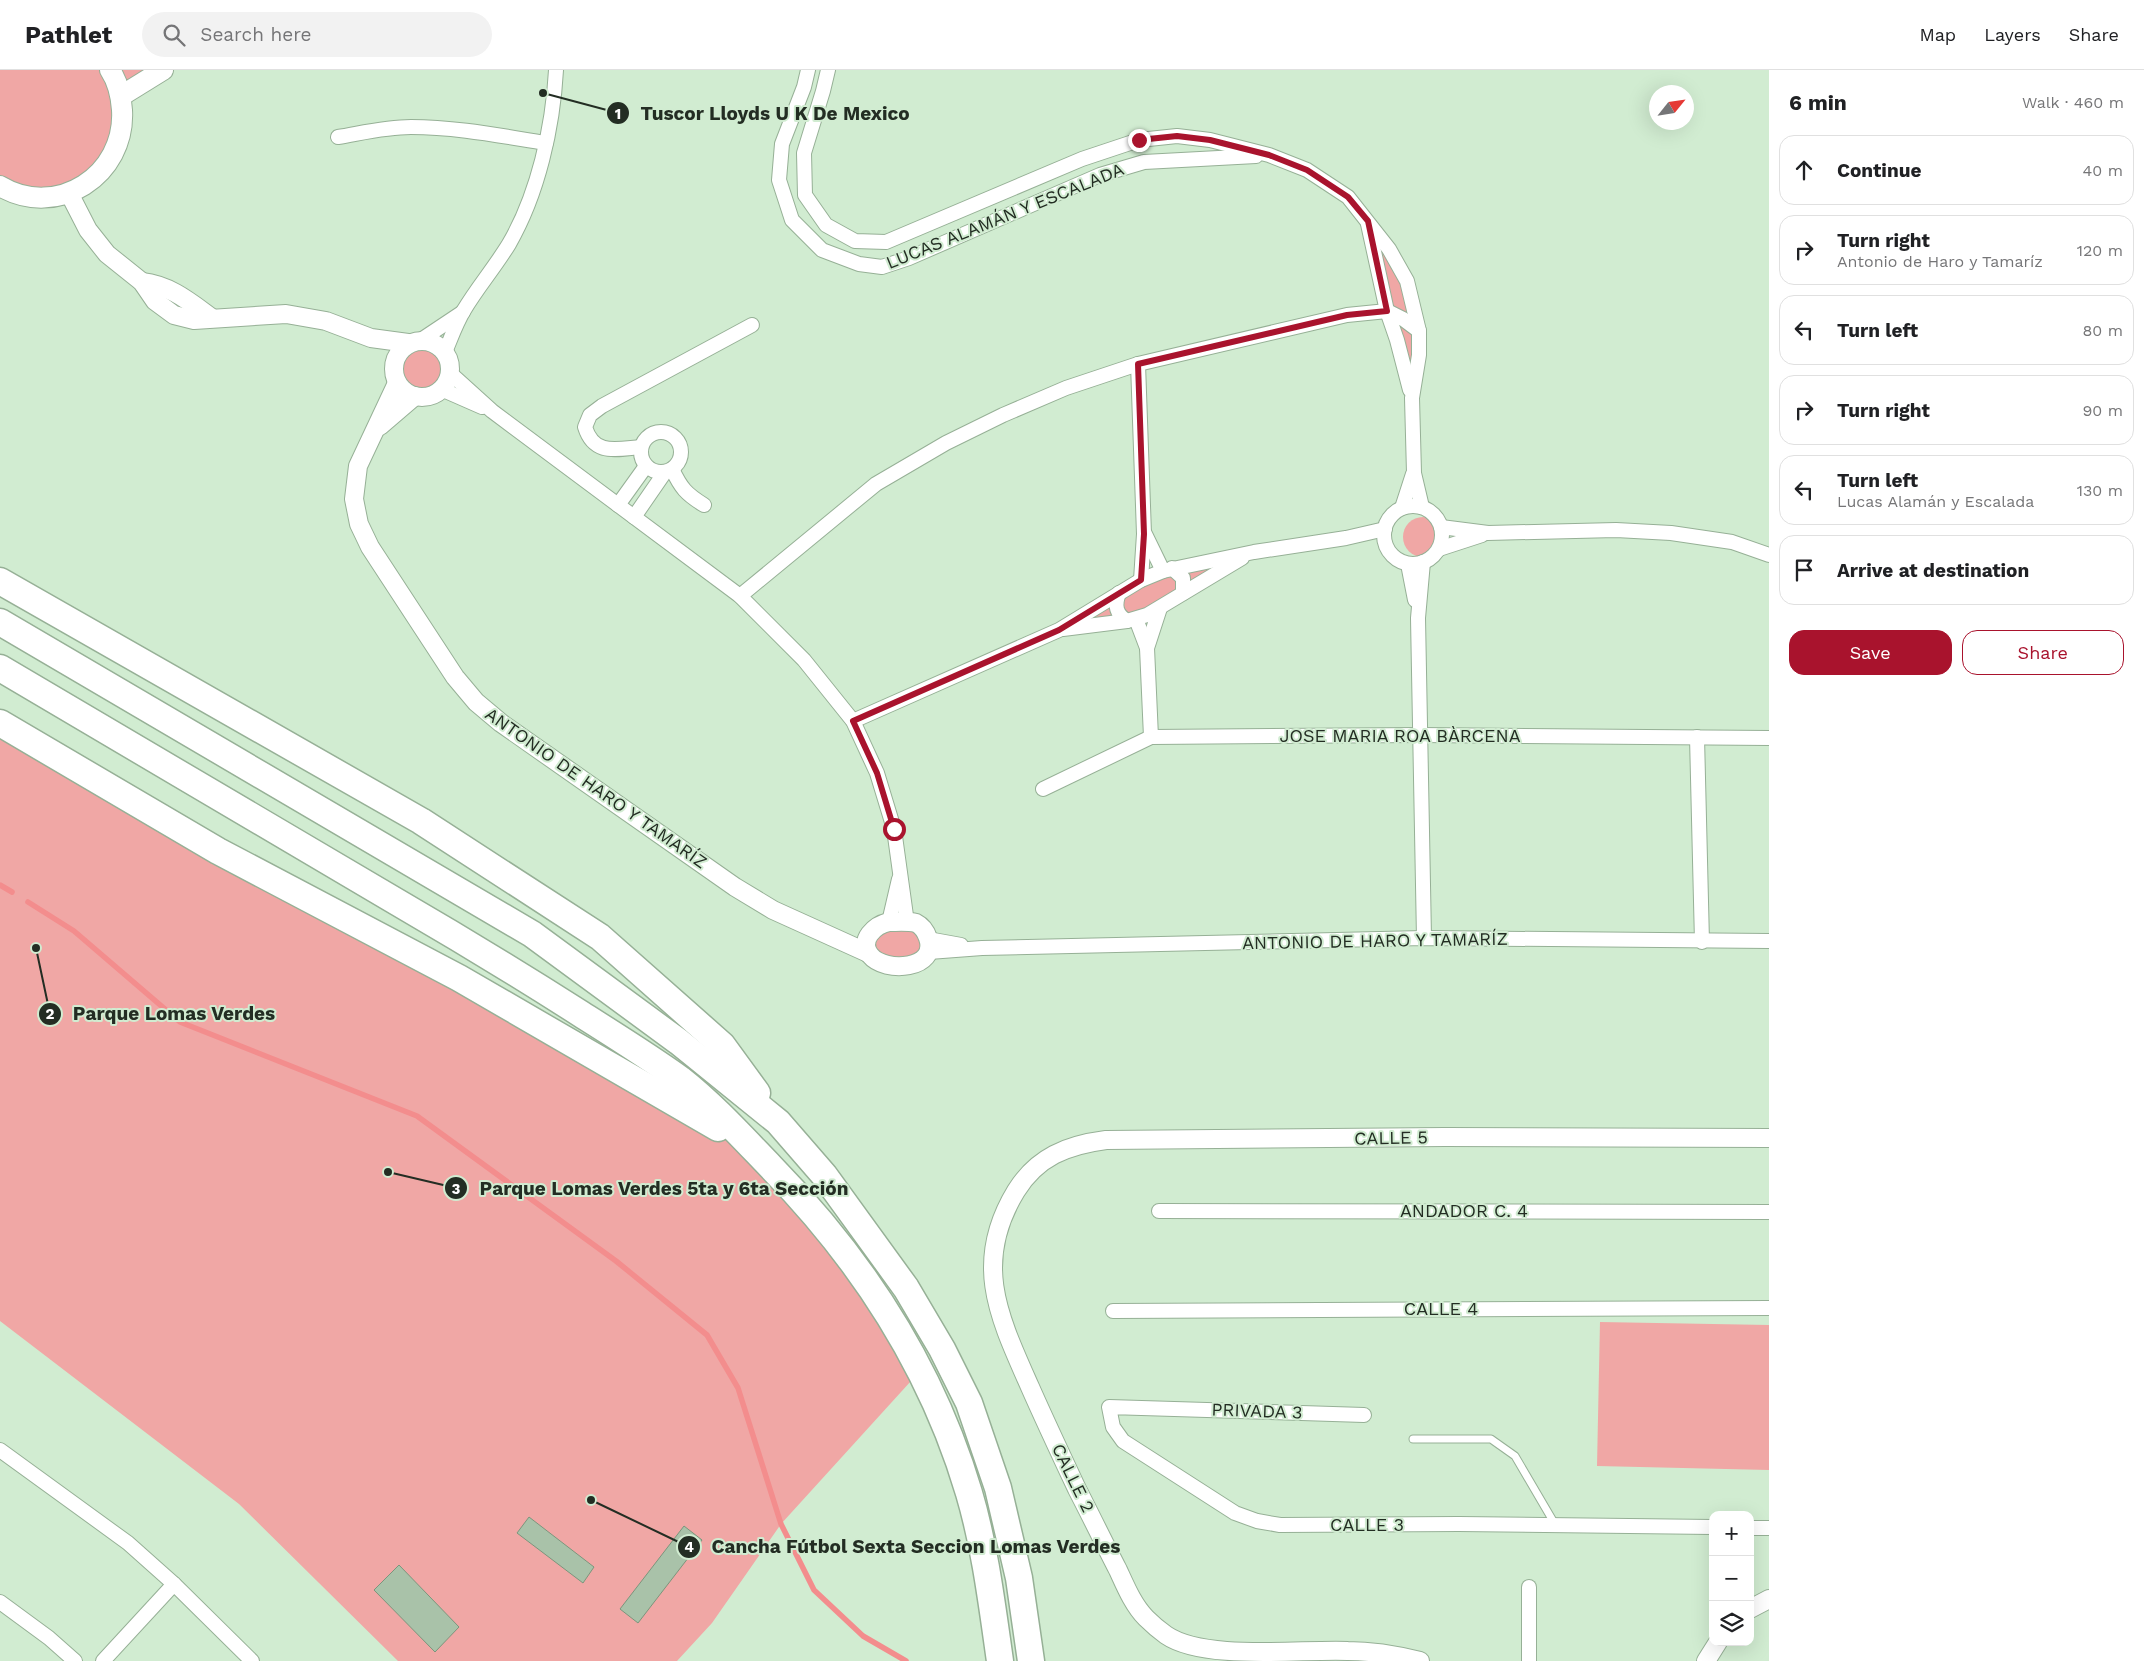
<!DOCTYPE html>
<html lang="en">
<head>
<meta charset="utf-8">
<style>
  body { margin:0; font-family:"Work Sans",sans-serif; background:#f2f2f2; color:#202124 }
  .controls { position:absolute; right:15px; bottom:15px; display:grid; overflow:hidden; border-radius:10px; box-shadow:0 5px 20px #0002 }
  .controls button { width:45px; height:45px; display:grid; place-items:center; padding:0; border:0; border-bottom:1px solid #e0e0e0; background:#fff; color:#202124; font:25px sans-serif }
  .compass { position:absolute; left:1649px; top:15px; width:45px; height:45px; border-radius:50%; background:#fff; box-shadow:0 5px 20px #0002; rotate:60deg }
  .stop { position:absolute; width:15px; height:15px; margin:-11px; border:4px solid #a9132d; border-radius:50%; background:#fff }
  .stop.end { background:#a9132d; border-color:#fff; box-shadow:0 1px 5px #0008 }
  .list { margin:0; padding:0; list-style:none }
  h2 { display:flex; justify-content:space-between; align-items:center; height:65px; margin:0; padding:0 20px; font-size:21px }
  h2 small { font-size:16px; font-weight:400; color:#757577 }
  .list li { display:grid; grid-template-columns:32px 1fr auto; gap:15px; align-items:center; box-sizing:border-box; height:70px; margin:0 10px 10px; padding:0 10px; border:1px solid #e0e0e0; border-radius:15px }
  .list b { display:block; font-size:19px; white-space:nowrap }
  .list p { margin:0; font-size:16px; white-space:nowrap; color:#757577 }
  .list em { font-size:16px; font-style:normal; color:#757577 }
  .actions { display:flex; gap:10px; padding:15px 20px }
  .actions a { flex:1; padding:11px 0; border:1px solid #a9132d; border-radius:15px; text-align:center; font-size:18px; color:#a9132d }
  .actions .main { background:#a9132d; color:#fff }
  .icon { flex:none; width:28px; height:28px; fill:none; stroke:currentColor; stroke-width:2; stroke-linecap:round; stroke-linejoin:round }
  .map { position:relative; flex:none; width:1769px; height:1591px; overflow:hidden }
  header { display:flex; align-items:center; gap:30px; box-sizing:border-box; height:70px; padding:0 25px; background:#fff; border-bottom:1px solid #e0e0e0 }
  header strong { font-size:24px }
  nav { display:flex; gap:28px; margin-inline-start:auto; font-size:18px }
  .search { width:350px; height:45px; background:#f2f2f2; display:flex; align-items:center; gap:12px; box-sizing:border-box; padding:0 18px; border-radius:28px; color:#757577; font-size:19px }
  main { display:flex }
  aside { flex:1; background:#fff }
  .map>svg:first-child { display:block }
  .green { fill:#f0a7a5 }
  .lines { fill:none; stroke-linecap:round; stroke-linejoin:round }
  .stream { stroke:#f38d8d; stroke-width:5.5 }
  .building { fill:#a9c2a9; stroke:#7c957c }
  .service-casing { stroke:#96b096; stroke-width:9 }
  .minor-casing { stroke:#96b096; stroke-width:16 }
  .tertiary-casing { stroke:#96b096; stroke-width:20 }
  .secondary-casing { stroke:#96b096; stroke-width:22 }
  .motorway-casing { stroke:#96b096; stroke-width:29 }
  .service { stroke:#fff; stroke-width:7 }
  .minor { stroke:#fff; stroke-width:14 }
  .tertiary { stroke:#fff; stroke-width:18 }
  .secondary { stroke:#fff; stroke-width:20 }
  .motorway { stroke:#fff; stroke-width:26 }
  .route { stroke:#a9132d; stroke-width:6 }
  .labels { text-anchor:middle; stroke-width:4; stroke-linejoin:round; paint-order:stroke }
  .street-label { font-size:18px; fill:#232d23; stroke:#d1ecd1 }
  .leader { fill:none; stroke:#232d23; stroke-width:2 }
  .callout-dot { fill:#232d23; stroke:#d1ecd1; stroke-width:2 }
  .mark-label { font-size:15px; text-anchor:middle; font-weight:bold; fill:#fff }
  .callout-label { font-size:19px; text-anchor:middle; font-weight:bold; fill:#232d23; stroke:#d1ecd1; stroke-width:4; stroke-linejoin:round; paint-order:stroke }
</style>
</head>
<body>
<header>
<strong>Pathlet</strong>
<div class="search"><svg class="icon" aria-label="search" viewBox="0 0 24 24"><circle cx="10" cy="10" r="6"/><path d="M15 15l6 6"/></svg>Search here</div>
<nav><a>Map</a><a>Layers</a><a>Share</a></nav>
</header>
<main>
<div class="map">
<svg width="1769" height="1591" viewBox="0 0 1769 1591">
  <rect width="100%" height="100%" fill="#d1ecd1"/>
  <!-- green -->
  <g class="green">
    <path d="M0,0H107L121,50L94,104L47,123L0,112Z"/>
    <path d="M113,0H156L123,24Z"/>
    <path d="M1368,151L1389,179L1419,261L1412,328Z"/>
    <circle cx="422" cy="299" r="28"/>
    <circle cx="1423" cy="467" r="20"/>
    <path d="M1254,482L1160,538L1059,560L1141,510Z"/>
    <path d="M0,654L752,1077L921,1300L781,1454L712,1553L677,1591H398L239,1434L0,1251Z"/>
    <path d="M915,853L929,882L884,894L868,865Z"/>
    <path d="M1600,1252L1769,1255V1400L1597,1396Z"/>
  </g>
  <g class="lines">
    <!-- stream -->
    <g class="stream">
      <path d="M0,815L12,822"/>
      <path d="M28,832L74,861L180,952L417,1046L616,1191L707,1265L738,1318L781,1454L814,1520L863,1566L906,1591"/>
    </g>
  </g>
  <!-- building -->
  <g class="building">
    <path d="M529,1447L594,1497L583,1513L517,1463Z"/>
    <path d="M684,1456L702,1470L638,1553L620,1539Z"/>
    <path d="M399,1495L459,1557L435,1582L374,1520Z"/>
  </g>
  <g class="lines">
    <!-- service casing -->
    <g class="service-casing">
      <path id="service" d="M1413,1369H1491L1515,1386L1556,1456"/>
    </g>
    <!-- minor casing -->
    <g class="minor-casing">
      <g id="minor">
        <path d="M808,0L804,17L782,74L779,110L792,150L822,180L859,194L882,197L909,188L1100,105L1144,92L1256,86"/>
        <path d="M828,0L823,21L804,83L805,125L826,155L855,171L886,172L1082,89L1139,70L1177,66L1210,70L1269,85L1307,100L1348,127L1389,179L1407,211L1419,261V285L1412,328L1414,403L1422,437"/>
        <path d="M338,67C362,63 386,57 411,57C456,57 501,66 546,73"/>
        <path d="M1368,154L1387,241L1397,270L1410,320"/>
        <path d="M421,270L463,242"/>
        <path d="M445,282C451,268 456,253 464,240C477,218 495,197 509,174C538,124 553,57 556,0"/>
        <path d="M1138,294L1144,464L1141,510"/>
        <path d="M450,303L492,341L740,526L804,590L853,651L877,703L894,759L907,853"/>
        <path d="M441,319L482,337"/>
        <circle cx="661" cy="382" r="20"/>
        <path d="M641,377C616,379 594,386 585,357L590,345L602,336L752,255"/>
        <path d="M672,399C681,418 686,424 704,435"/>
        <path d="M618,435L646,396"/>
        <circle cx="1413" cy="465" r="29"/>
        <path d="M1402,438L1413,404"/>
        <path d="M634,447L665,402"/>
        <path d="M1441,457L1488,463L1616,460L1671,463L1732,472L1769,485"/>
        <path d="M1145,464L1163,501"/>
        <path d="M1439,479L1482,465"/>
        <path d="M1423,492L1418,548L1424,868"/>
        <path d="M1408,494L1415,530"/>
        <path d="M1172,498L1183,508V523"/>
        <path d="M1119,523C1114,536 1116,544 1127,551"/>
        <path d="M740,526L876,414L946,373L1003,345L1066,318L1138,294L1347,245L1387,241L1403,249L1419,261"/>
        <path d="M1136,549L1147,578L1151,667"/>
        <path d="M1063,559L1127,551L1147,545L1242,488"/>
        <path d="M1147,578L1160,538"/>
        <path d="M853,651L1059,560L1141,510L1163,501L1254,482L1346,468L1385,459"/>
        <path d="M1697,667L1702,872"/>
        <path d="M1043,719L1151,667L1421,665L1769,668"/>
        <path d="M889,852L899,809"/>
        <path d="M928,869L961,875"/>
        <path d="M929,882L982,878L1424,868L1769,871"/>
        <path d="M1159,1141L1769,1142"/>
        <path d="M1113,1241L1769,1238"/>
        <path d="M1364,1345L1109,1337L1113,1357L1123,1371L1235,1443L1257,1451L1280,1455L1459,1454L1713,1457"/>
        <path d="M0,1380L128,1473L174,1514L252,1591"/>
        <path d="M1750,1458H1769"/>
        <path d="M1529,1517V1591"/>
        <path d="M0,1532L49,1568L75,1591"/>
        <path d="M103,1591L174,1514"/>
      </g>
    </g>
    <!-- tertiary casing -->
    <g class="tertiary-casing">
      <g id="tertiary">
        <path d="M69,123L88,160L107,184L142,212L155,231L174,245L194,250L286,244L326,251L371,268L408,273"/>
        <path d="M142,212C170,215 190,232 212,248"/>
        <circle cx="422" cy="299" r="28"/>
        <path d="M397,313L358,396L354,429L359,454L370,477L455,607L476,632L501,653L735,817L773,840L868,883"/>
        <path d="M380,356L415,326"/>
        <path d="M889,852C897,852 908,851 916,853C922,856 926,862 928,868C939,899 885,904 870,885C858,870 875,855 889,852Z"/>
        <path d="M1750,1539L1769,1529"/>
        <path d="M1420,1591C1396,1585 1372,1581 1348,1581C1299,1579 1204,1591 1166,1565C1159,1560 1152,1554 1146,1548C1133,1535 1125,1515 1118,1500C1104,1473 1091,1446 1077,1419C1061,1385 1045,1351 1030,1317C999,1247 972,1193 1016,1121C1037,1087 1067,1075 1106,1070L1445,1067L1769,1068"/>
        <path d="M1706,1591L1718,1572"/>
      </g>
    </g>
    <!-- secondary casing -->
    <g class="secondary-casing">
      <g id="secondary">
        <path d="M121,26L163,0"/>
        <path d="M0,116C57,150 126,105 122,40C121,25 118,12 110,0"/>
      </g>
    </g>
    <!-- motorway casing -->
    <g class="motorway-casing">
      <g id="motorway">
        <path d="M0,511L421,751L600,867L722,975L757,1023"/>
        <path d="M0,552L532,864L679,972L778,1052L824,1105L906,1218L942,1279L969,1333L998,1418L1019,1508L1031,1591"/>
        <path d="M0,598C132,676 265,754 397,832C459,868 520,905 581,944C614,965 648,986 680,1009C713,1035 742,1067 771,1097C861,1189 932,1298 969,1423C985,1477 992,1535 1000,1591"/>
        <path d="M0,653L218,781L459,908L718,1058"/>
      </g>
    </g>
    <!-- service -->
    <use href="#service" class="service"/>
    <!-- minor -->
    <use href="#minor" class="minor"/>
    <!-- tertiary -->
    <use href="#tertiary" class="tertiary"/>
    <!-- secondary -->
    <use href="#secondary" class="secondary"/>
    <!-- motorway -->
    <use href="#motorway" class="motorway"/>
  </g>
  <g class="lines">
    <!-- route -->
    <path class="route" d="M894,759L877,703L853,651L1059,560L1141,510L1144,464L1138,294L1347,245L1387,241L1368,151L1348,127L1307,100L1269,85L1210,70L1177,66L1139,70"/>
  </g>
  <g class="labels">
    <!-- street labels -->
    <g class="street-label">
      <text transform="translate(1005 146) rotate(-22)" y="6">LUCAS ALAMÁN Y ESCALADA</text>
      <text x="1400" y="672">JOSE MARIA ROA BÀRCENA</text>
      <text transform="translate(596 718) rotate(35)" y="6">ANTONIO DE HARO Y TAMARÍZ</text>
      <text transform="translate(1375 871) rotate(-1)" y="6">ANTONIO DE HARO Y TAMARÍZ</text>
      <text transform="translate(1391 1068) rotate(-1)" y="6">CALLE 5</text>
      <text x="1464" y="1147">ANDADOR C. 4</text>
      <text x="1441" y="1245">CALLE 4</text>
      <text transform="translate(1257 1341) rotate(2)" y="6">PRIVADA 3</text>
      <text transform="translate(1073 1408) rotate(64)" y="6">CALLE 2</text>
      <text x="1367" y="1461">CALLE 3</text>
    </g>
  </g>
  <!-- callouts -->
  <path class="leader" d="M543 23L618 43M36 878L50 944M388 1102L456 1118M591 1430L689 1477"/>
  <g class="callout-dot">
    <circle cx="543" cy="23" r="5"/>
    <circle cx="36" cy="878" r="5"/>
    <circle cx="388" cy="1102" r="5"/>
    <circle cx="591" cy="1430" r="5"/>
    <circle cx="618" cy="43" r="12"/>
    <circle cx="50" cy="944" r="12"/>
    <circle cx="456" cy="1118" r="12"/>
    <circle cx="689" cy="1477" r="12"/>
  </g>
  <g class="mark-label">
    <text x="618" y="49">1</text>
    <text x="50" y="949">2</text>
    <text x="456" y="1124">3</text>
    <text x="689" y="1482">4</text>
  </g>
  <g class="callout-label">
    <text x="775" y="50">Tuscor Lloyds U K De Mexico</text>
    <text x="174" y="950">Parque Lomas Verdes</text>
    <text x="664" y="1125">Parque Lomas Verdes 5ta y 6ta Sección</text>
    <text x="916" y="1483">Cancha Fútbol Sexta Seccion Lomas Verdes</text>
  </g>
</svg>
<div class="controls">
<button>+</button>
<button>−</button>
<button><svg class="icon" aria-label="layers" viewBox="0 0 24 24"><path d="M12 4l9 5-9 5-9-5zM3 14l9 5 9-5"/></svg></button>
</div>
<svg class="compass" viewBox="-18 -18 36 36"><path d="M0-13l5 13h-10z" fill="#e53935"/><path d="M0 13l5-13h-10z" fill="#757577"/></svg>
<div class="stop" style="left:894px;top:759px"></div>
<div class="stop end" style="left:1139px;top:70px"></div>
</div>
<aside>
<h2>6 min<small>Walk · 460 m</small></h2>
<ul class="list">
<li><svg class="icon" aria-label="ahead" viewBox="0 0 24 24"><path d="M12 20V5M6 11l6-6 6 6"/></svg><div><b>Continue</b></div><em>40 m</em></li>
<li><svg class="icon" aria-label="right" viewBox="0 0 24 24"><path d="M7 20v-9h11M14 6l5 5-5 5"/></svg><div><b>Turn right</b><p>Antonio de Haro y Tamaríz</p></div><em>120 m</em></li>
<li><svg class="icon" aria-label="left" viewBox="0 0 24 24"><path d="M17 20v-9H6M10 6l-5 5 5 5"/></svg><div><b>Turn left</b></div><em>80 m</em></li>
<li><svg class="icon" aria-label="right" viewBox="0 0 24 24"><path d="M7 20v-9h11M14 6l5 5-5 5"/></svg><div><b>Turn right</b></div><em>90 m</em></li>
<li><svg class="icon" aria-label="left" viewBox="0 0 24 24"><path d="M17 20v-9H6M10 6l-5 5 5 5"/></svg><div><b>Turn left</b><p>Lucas Alamán y Escalada</p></div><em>130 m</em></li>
<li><svg class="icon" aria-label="arrive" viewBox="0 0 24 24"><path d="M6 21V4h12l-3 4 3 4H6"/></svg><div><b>Arrive at destination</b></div></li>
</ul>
<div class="actions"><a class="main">Save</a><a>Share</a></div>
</aside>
</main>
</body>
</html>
